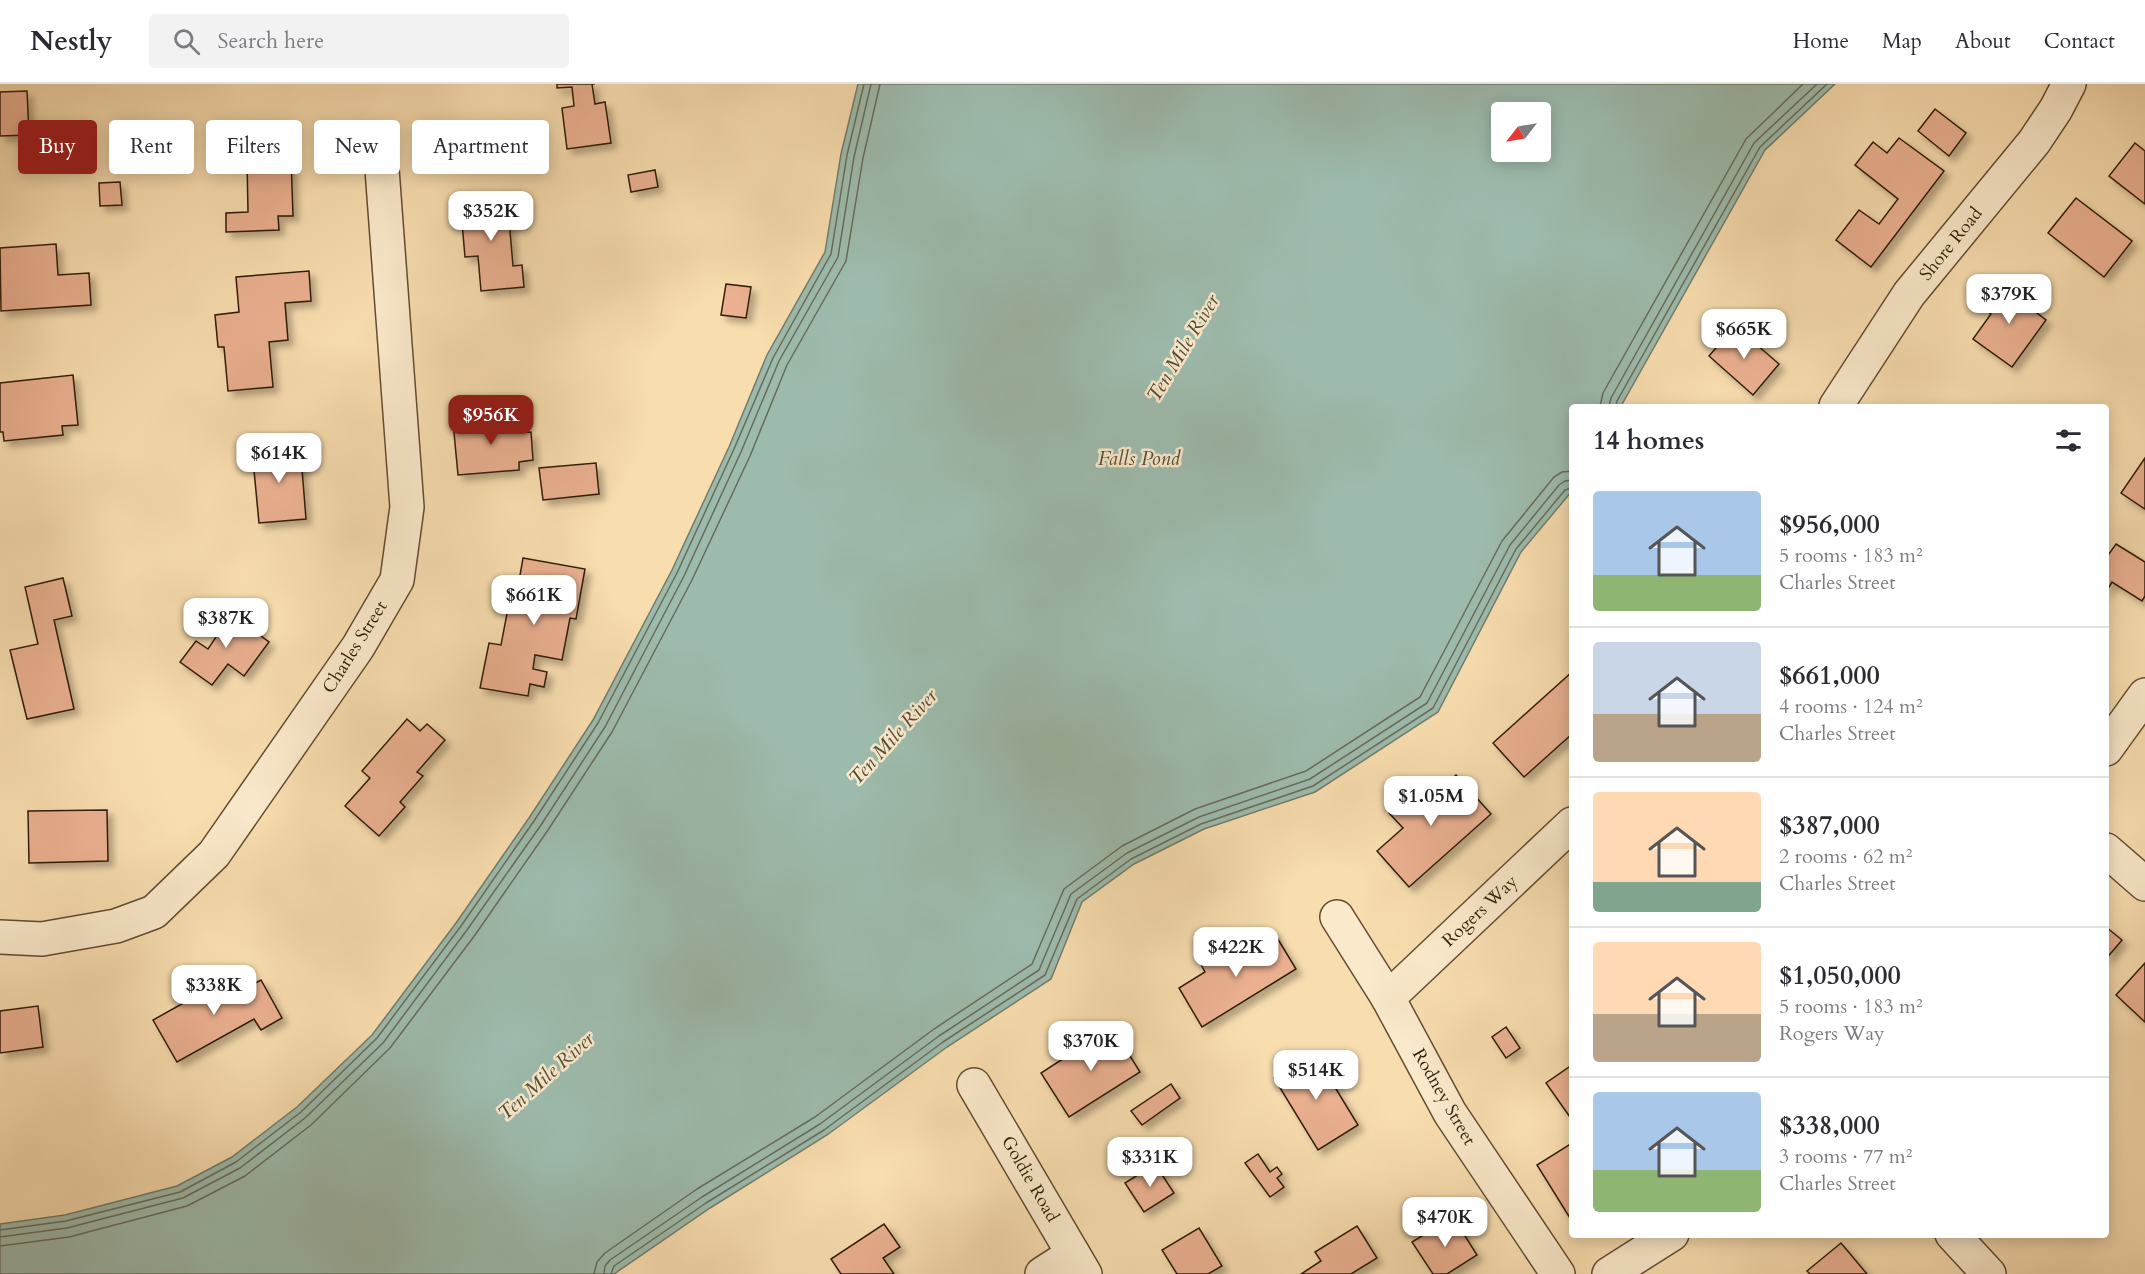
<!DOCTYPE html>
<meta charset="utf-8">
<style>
:root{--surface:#fff;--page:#f2f2f3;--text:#2b2b33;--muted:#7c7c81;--line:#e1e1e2;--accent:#8f2418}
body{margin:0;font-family:Cardo,serif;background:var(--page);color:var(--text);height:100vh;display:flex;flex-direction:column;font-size:22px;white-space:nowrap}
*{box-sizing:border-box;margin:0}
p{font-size:20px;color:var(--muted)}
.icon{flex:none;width:33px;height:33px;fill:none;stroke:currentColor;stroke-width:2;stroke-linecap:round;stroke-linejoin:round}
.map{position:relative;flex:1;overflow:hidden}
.drawer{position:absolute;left:1569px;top:320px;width:540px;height:834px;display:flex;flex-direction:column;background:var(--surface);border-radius:6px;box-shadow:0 3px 15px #0003}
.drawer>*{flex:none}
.top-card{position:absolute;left:18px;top:36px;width:570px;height:54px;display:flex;gap:12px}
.needle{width:39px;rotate:239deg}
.buttons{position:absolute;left:1491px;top:18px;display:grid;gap:12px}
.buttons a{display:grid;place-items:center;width:60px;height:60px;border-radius:6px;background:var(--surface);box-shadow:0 3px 15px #0003;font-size:30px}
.price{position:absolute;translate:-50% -51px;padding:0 14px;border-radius:12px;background:#fff;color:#222;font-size:20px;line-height:39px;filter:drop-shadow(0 2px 3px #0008)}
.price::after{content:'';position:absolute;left:50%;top:36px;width:18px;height:14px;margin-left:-9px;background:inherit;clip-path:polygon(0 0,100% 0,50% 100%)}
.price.selected{background:var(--accent);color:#fff}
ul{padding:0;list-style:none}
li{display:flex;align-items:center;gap:18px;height:150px;padding:0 24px}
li+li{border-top:2px solid var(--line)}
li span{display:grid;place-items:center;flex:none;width:168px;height:120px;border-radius:6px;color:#555}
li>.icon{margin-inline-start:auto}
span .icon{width:72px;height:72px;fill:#fffc;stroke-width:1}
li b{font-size:26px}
h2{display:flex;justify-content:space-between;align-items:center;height:72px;padding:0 24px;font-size:26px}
.pill{padding:0 21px;border-radius:6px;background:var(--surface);box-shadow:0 3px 15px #0003;font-size:21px;line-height:54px}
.pill.selected{background:var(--accent);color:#fff}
header{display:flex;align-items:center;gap:36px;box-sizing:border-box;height:84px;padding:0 30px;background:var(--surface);border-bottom:2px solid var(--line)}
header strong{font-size:28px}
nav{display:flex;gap:33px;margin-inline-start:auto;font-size:21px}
.search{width:420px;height:54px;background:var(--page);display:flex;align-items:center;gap:15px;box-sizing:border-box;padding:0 21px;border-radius:6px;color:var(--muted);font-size:22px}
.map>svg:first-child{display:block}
.water{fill:#9dbbad;stroke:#727c6b;stroke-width:1.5;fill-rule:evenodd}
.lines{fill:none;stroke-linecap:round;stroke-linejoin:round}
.shore{stroke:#676c5a;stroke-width:1.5}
.building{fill:#eab090;stroke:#311d07;stroke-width:1.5;filter:url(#shadow)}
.minor-casing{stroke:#634d31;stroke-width:36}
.minor{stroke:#fae9cb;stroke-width:33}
.labels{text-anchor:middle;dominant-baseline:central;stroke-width:5;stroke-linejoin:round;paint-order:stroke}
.street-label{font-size:18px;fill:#311d07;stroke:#fae9cb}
.water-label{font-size:20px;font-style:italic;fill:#514c39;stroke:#fae9cb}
</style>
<header>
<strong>Nestly</strong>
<div class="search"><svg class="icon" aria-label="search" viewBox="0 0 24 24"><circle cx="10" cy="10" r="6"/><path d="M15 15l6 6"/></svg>Search here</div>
<nav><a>Home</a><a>Map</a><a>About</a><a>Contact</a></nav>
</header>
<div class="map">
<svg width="2145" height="1190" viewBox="0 0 2145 1190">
<defs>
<filter id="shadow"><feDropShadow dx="5.5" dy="5.5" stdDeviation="3" flood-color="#0004"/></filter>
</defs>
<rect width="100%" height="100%" fill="#f8ddaf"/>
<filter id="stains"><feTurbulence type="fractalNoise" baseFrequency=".00333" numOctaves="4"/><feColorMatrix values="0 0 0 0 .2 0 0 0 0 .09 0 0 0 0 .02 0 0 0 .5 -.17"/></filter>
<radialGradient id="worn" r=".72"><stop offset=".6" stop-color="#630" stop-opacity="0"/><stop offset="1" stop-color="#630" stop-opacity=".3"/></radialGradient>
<!-- water -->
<path class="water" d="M858,0h977l-70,66 -144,256h-49v85l-51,61 -83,160 -123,80 -111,37 -70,35 -52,38 -31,77 -104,68 -120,88 -117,73 -96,66h-614v-50l65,-9 112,-29 55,-29 65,-50 75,-72 84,-112 73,-105 64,-98 79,-150 57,-123 38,-92 58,-103 16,-98zM1502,28h38v40h-38z"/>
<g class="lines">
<!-- shore -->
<g class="shore">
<polyline points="1600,322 1603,309 1746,55 1803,0"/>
<polyline points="1609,322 1611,314 1754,59 1817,0"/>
<polyline points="1616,322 1617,317 1760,63 1827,0"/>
<polyline points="0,1146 66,1137 180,1108 236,1078 301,1028 377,954 461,842 534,737 598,639 677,489 734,365 773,274 831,170 847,71 864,0"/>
<polyline points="0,1153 67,1144 183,1114 240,1084 305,1034 383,959 467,846 541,741 605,643 684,492 741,368 779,277 838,173 854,73 871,0"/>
<polyline points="0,1162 69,1153 187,1122 245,1092 311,1041 390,964 475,851 548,746 612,648 692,496 750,372 787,281 846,177 863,74 880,0"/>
<polyline points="594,1190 597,1178 605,1169 697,1105 815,1033 934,945 1032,880 1064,805 1122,762 1195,725 1306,687 1420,613 1502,457 1554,393 1562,388 1572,387"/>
<polyline points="604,1190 605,1182 610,1176 702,1113 820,1040 939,952 1039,886 1071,810 1127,769 1199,733 1310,695 1427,619 1510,461 1559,401 1565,397 1572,396"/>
<polyline points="611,1190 614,1182 706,1119 824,1046 943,958 1045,891 1077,815 1131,775 1201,740 1313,702 1433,624 1516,465 1565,406 1572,404"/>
</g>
</g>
<!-- building -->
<g class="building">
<polygon points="557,0 595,0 592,0 595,20 605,18 611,59 567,65 562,24 574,22 572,3 557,4"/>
<polygon points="27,7 29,51 0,52 0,8"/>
<polygon points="1935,25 1966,49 1949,72 1918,47"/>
<polygon points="1899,54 1944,87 1871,183 1836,156 1859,126 1879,140 1898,115 1855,81 1873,58 1887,69"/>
<polygon points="2135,59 2145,67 2145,120 2109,92"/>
<polygon points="291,74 293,132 278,132 279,146 226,148 226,129 248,128 247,75"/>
<polygon points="655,86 658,103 631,108 628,91"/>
<polygon points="120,98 122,121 100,122 99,99"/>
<polygon points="507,112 513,182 522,181 524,203 481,207 478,172 465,173 460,115"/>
<polygon points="2076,114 2132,157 2104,193 2048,149"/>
<polygon points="56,160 58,191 89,189 91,221 1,227 0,164"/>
<polygon points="309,187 311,217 285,219 288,256 269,258 273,303 228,307 224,263 218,263 215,231 239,228 236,193"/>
<polygon points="2005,198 2033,218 2029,223 2046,236 2012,283 1973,255 1991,230 1985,226"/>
<polygon points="726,200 751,203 746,234 721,231"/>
<polygon points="1735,242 1779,280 1753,311 1709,272"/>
<polygon points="73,291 78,341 62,342 63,351 4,357 3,348 0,348 0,299"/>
<polygon points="514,333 515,349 531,348 533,376 519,378 519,386 458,391 453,338"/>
<polygon points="300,360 306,435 259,439 252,365"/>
<polygon points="2145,374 2145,425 2121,409"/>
<polygon points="596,379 599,410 543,416 539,384"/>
<polygon points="2116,460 2145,478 2145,512 2142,517 2112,498 2106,508 2106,474"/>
<polygon points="523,474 585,485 576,535 570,534 562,576 535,571 533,585 547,588 544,603 530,600 528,612 480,604 489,559 501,561 509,519 515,520"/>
<polygon points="63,494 72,532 54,536 74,625 27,635 10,566 38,560 25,503"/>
<polygon points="221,523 269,558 244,592 228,580 212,601 180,578 196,557 208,565 220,547 210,539"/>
<polygon points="1572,588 1572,650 1524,693 1493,659"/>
<polygon points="407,635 420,647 427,640 445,656 417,688 423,692 400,718 405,723 379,752 345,722 370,694 362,687"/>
<polygon points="1456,691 1491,730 1409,803 1377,767 1403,744 1389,729 1425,697 1436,709"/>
<polygon points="107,726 108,777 29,779 28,727"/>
<polygon points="2106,843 2122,856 2106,875"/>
<polygon points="1273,847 1296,885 1202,943 1179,904 1205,888 1199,877 1219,864 1225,876"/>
<polygon points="2145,879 2145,938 2116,911"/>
<polygon points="219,891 230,913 261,896 282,934 261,946 254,935 177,978 153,936 196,912 192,906"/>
<polygon points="38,922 43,963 0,969 0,927"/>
<polygon points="1112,943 1140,988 1069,1033 1041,989"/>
<polygon points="1506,943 1520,964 1506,974 1492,953"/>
<polygon points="1314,969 1358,1041 1318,1066 1274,994"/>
<polygon points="1572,981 1572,1031 1570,1033 1546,999"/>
<polygon points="1171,1000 1180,1014 1142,1041 1131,1027"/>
<polygon points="1572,1059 1572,1132 1570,1134 1537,1081"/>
<polygon points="1258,1070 1270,1088 1277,1083 1282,1090 1277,1094 1284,1103 1270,1113 1245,1079"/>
<polygon points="1155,1080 1174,1109 1144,1128 1125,1099"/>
<polygon points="1453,1133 1477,1171 1447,1190 1433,1190 1412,1158"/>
<polygon points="884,1140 900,1163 883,1174 894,1190 841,1190 831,1175"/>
<polygon points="1357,1142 1377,1174 1351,1190 1301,1190 1321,1177 1315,1168"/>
<polygon points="1199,1144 1222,1182 1208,1190 1177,1190 1162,1166"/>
<polygon points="1841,1159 1867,1190 1810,1190 1807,1187"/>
</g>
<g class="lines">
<defs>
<g id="minor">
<polyline points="1836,322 1909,210 2034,58 2056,25 2069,0"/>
<polyline points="2106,665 2145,611"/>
<polyline points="2106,766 2145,800"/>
<polyline points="1337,833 1388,914 1450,1029 1558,1190"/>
<polyline points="0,853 42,855 116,842 154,828 214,770 358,563 397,496 407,423 382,85"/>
<polyline points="1388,914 1572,740"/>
<polyline points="974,1001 1085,1190"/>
<polyline points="1952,1150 1989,1190"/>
<polyline points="1042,1190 1073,1170"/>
<polyline points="1609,1190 1672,1150"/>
</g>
</defs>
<!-- minor casing -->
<use href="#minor" class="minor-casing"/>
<!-- minor -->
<use href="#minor" class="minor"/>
</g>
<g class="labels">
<!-- street labels -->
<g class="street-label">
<text transform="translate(1951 160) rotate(-51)">Shore Road</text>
<text transform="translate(355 563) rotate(-58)">Charles Street</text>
<text transform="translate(1480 827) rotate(-43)">Rogers Way</text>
<text transform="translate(1444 1013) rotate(60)">Rodney Street</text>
<text transform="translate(1030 1095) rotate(60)">Goldie Road</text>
</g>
<!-- water labels -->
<g class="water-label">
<text transform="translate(1183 264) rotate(-59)">Ten Mile River</text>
<text x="1139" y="374">Falls Pond</text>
<text transform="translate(893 653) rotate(-48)">Ten Mile River</text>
<text transform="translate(546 992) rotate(-42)">Ten Mile River</text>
</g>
</g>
<rect width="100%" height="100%" filter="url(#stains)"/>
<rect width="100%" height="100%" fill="url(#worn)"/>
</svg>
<div class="buttons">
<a><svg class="needle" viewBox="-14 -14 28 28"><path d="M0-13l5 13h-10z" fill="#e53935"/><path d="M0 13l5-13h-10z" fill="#7c7c81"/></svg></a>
</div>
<b class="price" style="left:491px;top:158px">$352K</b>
<b class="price" style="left:2009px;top:241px">$379K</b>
<b class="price" style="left:1744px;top:276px">$665K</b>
<b class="price selected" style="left:491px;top:362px">$956K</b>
<b class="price" style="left:279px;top:400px">$614K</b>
<b class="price" style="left:534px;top:542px">$661K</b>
<b class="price" style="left:226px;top:565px">$387K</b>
<b class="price" style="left:1431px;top:743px">$1.05M</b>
<b class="price" style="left:1236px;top:894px">$422K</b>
<b class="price" style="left:214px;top:932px">$338K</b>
<b class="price" style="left:1091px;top:988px">$370K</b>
<b class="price" style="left:1316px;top:1017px">$514K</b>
<b class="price" style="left:1150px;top:1104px">$331K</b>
<b class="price" style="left:1445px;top:1164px">$470K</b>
<div class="top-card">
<a class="pill selected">Buy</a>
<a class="pill">Rent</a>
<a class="pill">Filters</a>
<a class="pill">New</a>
<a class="pill">Apartment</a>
</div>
<section class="drawer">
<h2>14 homes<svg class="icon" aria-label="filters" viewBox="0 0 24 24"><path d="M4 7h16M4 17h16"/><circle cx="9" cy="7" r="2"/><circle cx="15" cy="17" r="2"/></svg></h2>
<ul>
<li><span style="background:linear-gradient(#a9c7e8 70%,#8fb573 0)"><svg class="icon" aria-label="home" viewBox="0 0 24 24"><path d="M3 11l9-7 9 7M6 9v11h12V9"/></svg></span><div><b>$956,000</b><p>5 rooms · 183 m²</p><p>Charles Street</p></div></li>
<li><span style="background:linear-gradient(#c9d6e8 60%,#b9a48a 0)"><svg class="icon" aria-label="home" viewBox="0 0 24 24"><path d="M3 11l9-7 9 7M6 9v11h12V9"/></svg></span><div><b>$661,000</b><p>4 rooms · 124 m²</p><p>Charles Street</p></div></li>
<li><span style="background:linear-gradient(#ffd9b3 75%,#7fa58c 0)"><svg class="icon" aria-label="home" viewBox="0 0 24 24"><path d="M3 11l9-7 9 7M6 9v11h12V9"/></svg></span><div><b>$387,000</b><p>2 rooms · 62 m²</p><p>Charles Street</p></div></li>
<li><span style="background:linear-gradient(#ffd9b3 60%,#b9a48a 0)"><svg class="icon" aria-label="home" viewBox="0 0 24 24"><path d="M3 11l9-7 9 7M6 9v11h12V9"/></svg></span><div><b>$1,050,000</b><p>5 rooms · 183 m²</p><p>Rogers Way</p></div></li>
<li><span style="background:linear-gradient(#a9c7e8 65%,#8fb573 0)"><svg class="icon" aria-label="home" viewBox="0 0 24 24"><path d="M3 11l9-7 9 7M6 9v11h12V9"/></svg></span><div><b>$338,000</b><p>3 rooms · 77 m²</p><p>Charles Street</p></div></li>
</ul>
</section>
</div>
